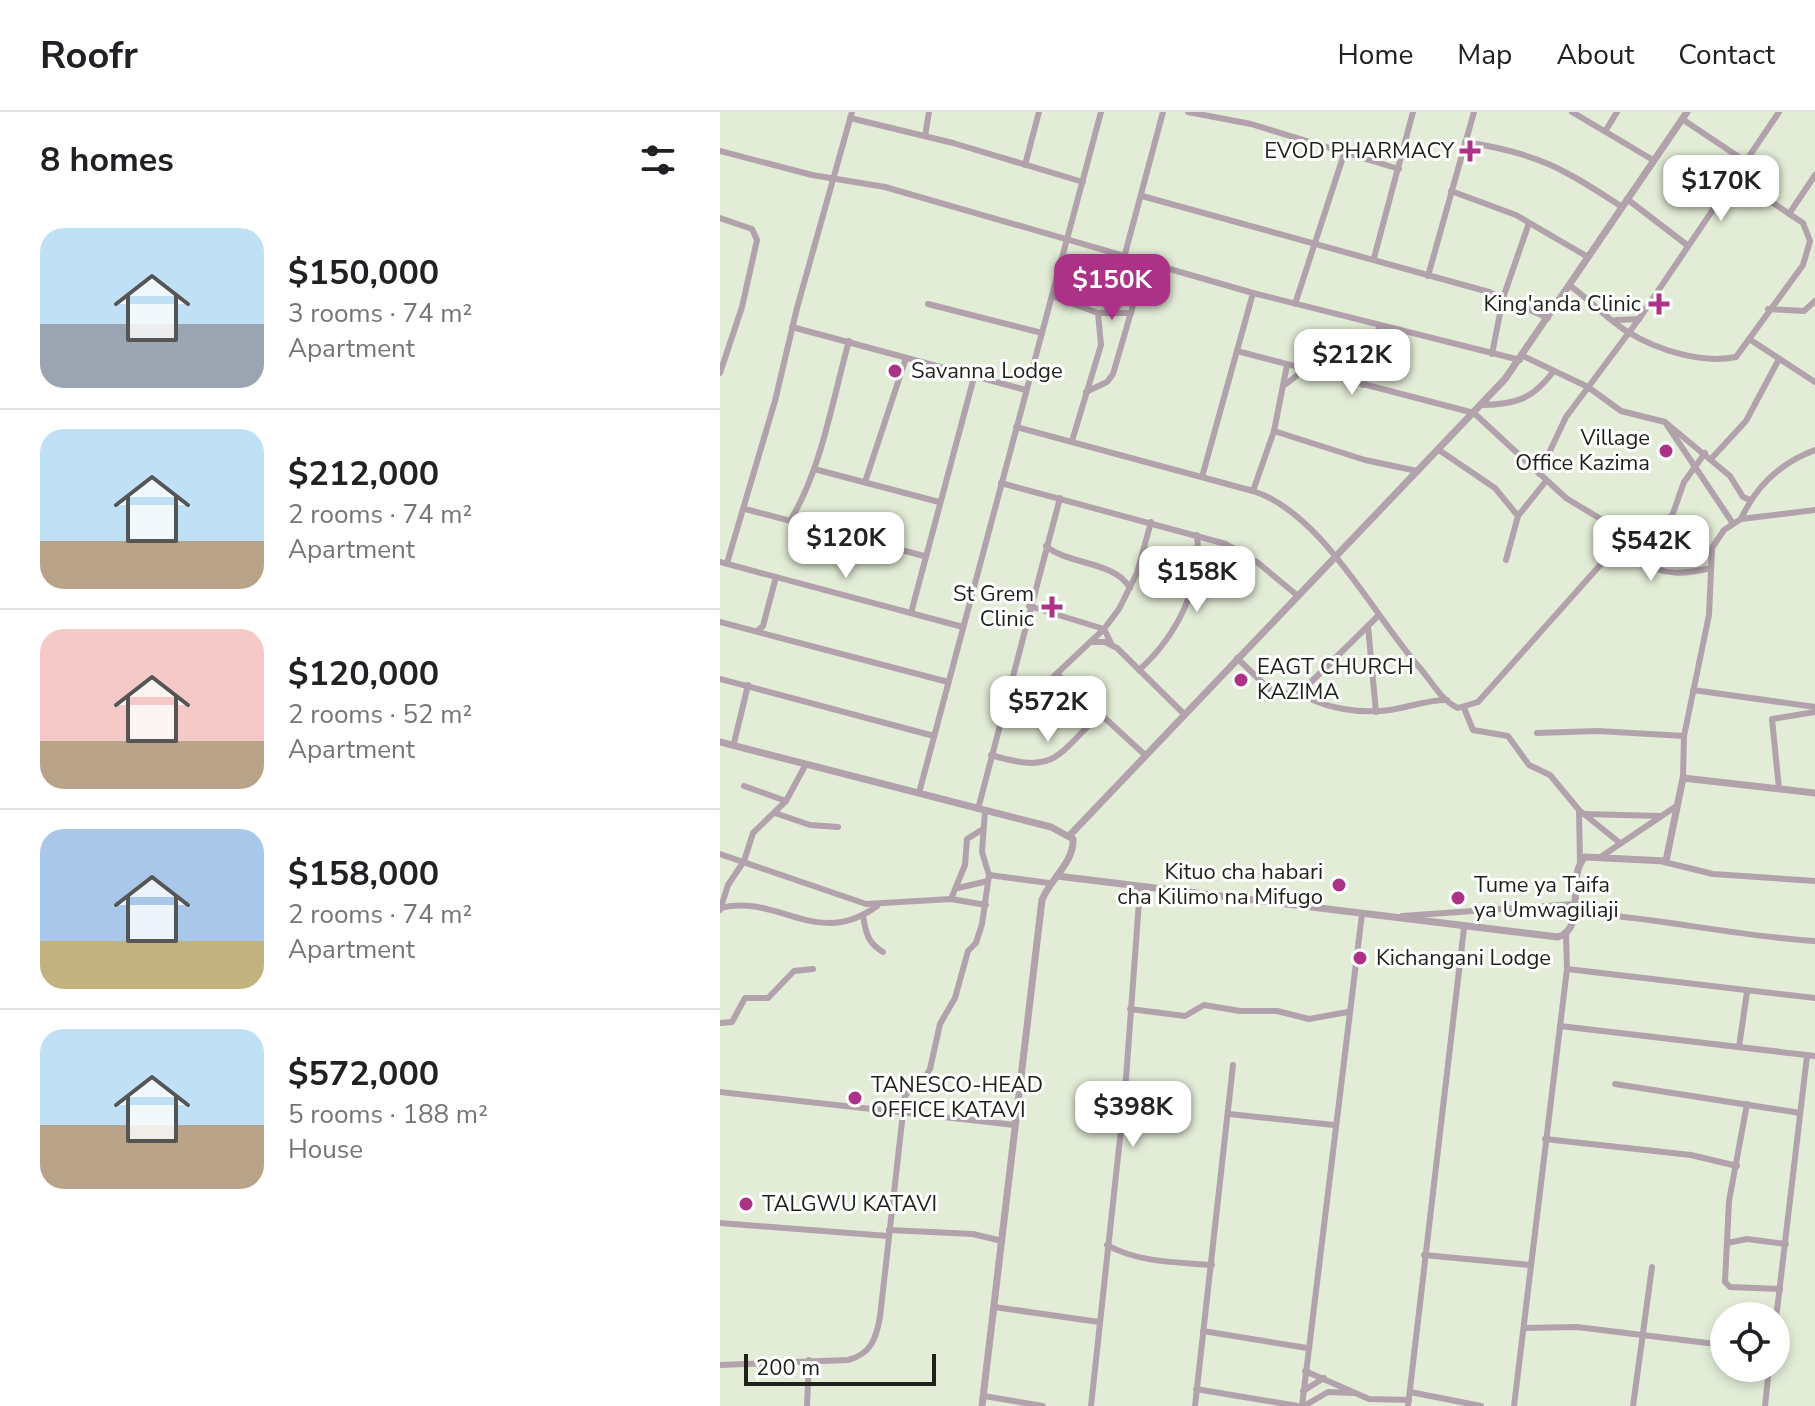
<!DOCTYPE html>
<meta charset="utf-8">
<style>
:root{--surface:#fff;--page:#f2f2f2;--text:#202124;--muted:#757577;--line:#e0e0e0;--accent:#ab3287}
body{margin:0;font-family:"Nunito Sans",sans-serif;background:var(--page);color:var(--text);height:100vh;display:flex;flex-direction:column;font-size:30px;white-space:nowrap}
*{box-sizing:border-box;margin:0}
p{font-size:26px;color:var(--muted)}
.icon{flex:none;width:44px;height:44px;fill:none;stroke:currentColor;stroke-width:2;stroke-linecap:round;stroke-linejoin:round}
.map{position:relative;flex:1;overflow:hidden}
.side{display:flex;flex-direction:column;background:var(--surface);width:720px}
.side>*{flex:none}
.fabs{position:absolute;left:990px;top:1190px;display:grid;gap:16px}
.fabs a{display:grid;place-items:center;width:80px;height:80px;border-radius:50%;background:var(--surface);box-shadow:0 4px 12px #0003;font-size:40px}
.scale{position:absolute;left:24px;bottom:20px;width:192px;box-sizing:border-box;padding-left:8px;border:4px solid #1f221a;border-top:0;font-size:22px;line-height:28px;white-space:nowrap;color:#1f221a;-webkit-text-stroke:6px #fff;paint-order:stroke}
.price{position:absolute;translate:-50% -68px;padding:0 18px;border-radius:16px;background:#fff;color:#222;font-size:26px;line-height:52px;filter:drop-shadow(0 2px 4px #0008)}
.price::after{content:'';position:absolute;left:50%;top:48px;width:24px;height:18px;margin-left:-12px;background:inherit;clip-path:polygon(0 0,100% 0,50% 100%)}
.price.active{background:var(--accent);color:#fff}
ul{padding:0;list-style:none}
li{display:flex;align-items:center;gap:24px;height:200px;padding:0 40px}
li+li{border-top:2px solid var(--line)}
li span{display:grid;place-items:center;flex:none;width:224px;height:160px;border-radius:24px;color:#555}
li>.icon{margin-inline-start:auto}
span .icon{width:96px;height:96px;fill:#fffc;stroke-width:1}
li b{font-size:34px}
h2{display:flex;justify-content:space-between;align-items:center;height:96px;padding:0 40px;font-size:34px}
header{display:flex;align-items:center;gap:48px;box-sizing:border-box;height:112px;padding:0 40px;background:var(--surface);border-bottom:2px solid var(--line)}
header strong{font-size:38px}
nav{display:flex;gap:44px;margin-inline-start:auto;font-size:28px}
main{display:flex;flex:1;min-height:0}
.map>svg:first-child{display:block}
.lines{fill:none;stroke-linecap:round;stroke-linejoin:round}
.minor{stroke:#b2a2ab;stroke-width:6}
.tertiary{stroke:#b2a2ab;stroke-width:7}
.poi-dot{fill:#ab3287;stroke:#fff;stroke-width:3}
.labels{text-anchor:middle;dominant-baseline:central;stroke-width:6;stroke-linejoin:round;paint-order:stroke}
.poi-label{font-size:22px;fill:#1f221a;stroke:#fff;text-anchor:start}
</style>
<header>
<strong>Roofr</strong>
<nav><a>Home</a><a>Map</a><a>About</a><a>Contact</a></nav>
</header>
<main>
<section class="side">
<h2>8 homes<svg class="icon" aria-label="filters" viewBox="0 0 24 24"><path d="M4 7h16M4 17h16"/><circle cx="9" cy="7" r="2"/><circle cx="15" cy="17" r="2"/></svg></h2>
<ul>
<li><span style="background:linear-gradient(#bfe0f5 60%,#9aa5b1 0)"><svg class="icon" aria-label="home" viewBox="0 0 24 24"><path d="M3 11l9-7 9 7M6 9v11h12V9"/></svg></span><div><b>$150,000</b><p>3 rooms · 74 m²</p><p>Apartment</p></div></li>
<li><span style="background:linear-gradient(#bfe0f5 70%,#b9a48a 0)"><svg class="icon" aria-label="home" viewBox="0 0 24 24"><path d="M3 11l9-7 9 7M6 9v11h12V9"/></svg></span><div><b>$212,000</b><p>2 rooms · 74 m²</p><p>Apartment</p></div></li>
<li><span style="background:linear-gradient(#f6c9c9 70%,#b9a48a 0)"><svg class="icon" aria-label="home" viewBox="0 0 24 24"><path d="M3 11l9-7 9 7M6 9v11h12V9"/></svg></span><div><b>$120,000</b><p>2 rooms · 52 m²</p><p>Apartment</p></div></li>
<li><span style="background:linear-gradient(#a9c7e8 70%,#c2b280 0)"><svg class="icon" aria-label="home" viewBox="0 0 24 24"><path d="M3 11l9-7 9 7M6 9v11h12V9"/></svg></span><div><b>$158,000</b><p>2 rooms · 74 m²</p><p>Apartment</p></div></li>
<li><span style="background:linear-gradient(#bfe0f5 60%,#b9a48a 0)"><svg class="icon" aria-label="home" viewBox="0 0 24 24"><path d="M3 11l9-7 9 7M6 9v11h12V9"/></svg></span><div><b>$572,000</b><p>5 rooms · 188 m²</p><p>House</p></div></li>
</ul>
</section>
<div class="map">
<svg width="1095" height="1294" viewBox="0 0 1095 1294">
<rect width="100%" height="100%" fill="#e2ecd6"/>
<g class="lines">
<!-- minor -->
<g class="minor">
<polyline points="468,0 531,12 679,57"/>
<polyline points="852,0 933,48"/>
<polyline points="130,6 233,31 363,70"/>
<polyline points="962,7 1025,49"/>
<polyline points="886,18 897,0"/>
<polyline points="205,24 209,0"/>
<path d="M745,30c72,11 98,26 157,65"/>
<polyline points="0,39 92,63 165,75 533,181 800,248"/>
<polyline points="305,53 319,0"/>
<polyline points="731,79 796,103 868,145"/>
<polyline points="422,84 769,180 828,206"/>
<polyline points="907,87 967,133"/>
<polyline points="1069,102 1095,63"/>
<polyline points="0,106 32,117 37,128 22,195 0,261"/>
<polyline points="405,142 443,0"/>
<polyline points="654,146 693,0"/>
<polyline points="708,164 754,0"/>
<path d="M849,173c20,14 38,34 59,47 29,18 74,32 108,25l67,-92 7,-24 -7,-18 -69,-46"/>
<polyline points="332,184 378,201 411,201"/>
<polyline points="208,192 322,221"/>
<polyline points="575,192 624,42"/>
<polyline points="1048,197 1084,199 1095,189"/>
<polyline points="896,208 919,207"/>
<polyline points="72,215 306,278"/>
<polyline points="1029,227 1095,270"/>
<polyline points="517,239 754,301 846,386 907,423"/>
<polyline points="772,242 783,186 809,111"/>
<polyline points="803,244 868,275 901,299 945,310 1010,364 1023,385 1030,388"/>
<polyline points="566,272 585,257"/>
<polyline points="643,273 645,244 660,214"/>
<polyline points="366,280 387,270 393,262 426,149"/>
<path d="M762,293c33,-1 50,-5 71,-33"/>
<polyline points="947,313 1012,410"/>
<path d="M296,315l237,64c68,21 121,125 167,177 11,13 22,33 38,40l20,-6 149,-167 45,-19 12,-34 21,-29"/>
<polyline points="554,319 645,348 697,359"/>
<polyline points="352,329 381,233 378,201"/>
<polyline points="719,338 775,376 798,404"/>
<polyline points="991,347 1026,309 1059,247"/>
<polyline points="94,357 219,390"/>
<polyline points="819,362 846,305 919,207 1059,0"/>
<polyline points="482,365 533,181"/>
<polyline points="145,370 186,246"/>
<polyline points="281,371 506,432 537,450 578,484"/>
<polyline points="533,379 554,319 567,253"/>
<polyline points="25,397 204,444"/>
<path d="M1021,407c15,-33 39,-56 74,-69"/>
<path d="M70,409c32,-53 42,-120 59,-180"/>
<path d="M915,419l6,29c21,17 45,14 70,8"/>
<path d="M326,434c22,19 69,15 84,42"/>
<polyline points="786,448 798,404 826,369"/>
<polyline points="0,450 243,515"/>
<polyline points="7,451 55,289 77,196 132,0"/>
<polyline points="309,494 384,517 391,531"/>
<polyline points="191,501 254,265"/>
<polyline points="0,510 228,570"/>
<polyline points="648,514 656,600"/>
<polyline points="37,519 43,514 56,465"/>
<polyline points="371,530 385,530 397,536 464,602"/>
<polyline points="517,546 549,577 569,582 587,574 659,503"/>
<path d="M419,558c37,-33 64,-85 58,-135"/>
<polyline points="338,563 425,643"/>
<polyline points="0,567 214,624"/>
<polyline points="973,578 1095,595"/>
<path d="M578,579c23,18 64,23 92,19 20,-3 36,-10 57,-10"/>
<polyline points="284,590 312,585 384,517 399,497 417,461 431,410"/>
<polyline points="744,596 753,618 788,624 809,653 830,663 859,698 900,731"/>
<polyline points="817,621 878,619 964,624"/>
<polyline points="14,631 28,573"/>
<path d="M271,643c64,19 64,3 108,-40"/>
<polyline points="963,666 964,624 989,503 992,436 1004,418 1021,407 1095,398"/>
<polyline points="24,674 66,689"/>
<polyline points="1059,677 1052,607 1095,600"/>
<polyline points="199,681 381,0"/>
<polyline points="258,697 340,386"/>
<polyline points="859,699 860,750"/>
<polyline points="55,701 90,713 118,715"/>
<polyline points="864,702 940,704"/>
<polyline points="0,742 146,792 231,787 266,793"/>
<polyline points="882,744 955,695"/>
<polyline points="944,750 993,762 1095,769"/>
<polyline points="269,763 329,771"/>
<polyline points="238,776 268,769"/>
<polyline points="231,787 245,753 247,727 263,717"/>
<path d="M0,796c58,-15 97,42 157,-2"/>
<polyline points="0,798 8,773 24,749 33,721 66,689 86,652"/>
<path d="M853,800c82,5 161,24 242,29"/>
<path d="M143,804c3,18 5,27 20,36"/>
<polyline points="682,804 854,792"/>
<polyline points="847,857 1095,886"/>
<polyline points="410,897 465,904 484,893 520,899 557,899 589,907 628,900"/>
<polyline points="0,911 12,910 25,886 48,886 74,859 93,857"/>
<polyline points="840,914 1095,944"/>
<polyline points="1019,935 1027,880"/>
<polyline points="895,972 1080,1001"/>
<polyline points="0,980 295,1013"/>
<polyline points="1027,992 1009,1089 1005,1170 1010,1175 1060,1177"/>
<polyline points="509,1002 614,1013"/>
<polyline points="825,1027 971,1043 1017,1054"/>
<polyline points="0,1111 168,1124"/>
<polyline points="169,1118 253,1122 282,1129"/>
<polyline points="1007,1131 1027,1127 1066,1132"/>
<path d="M387,1133c32,18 70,17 105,20"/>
<polyline points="704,1143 810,1153"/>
<polyline points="274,1195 379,1210"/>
<polyline points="1056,1207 1087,944"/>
<polyline points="804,1216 857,1215 1004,1233"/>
<polyline points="483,1219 587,1236"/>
<path d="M0,1253l128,-5c23,-6 28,-21 32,-43l25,-222 17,-13 8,-13 10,-45 15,-26 13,-47 8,-8 6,-19 7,-49 -7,-23 3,-41"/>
<polyline points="585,1259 649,1287 689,1288"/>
<polyline points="476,1277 578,1294"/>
<polyline points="583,1279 604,1266"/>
<polyline points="690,1280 761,1294"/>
<polyline points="264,1284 323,1294"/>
<polyline points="87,1294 89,1248"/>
<polyline points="371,1294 405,980 420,776"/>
<polyline points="475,1294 513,953"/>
<polyline points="582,1294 642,802"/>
<polyline points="584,1294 608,1280 634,1281"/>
<polyline points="688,1294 744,816"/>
<polyline points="794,1294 847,857 846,822"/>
<polyline points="913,1294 932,1155"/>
<polyline points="1045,1294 1049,1256"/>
</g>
<!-- tertiary -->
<g class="tertiary">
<path d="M0,630l331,85 22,12c1,24 -23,40 -31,61l-60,506"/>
<polyline points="350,723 785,267 967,0"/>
<path d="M337,764l501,61c30,-9 7,-60 27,-80l81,4 17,-83 132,15"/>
</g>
</g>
<!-- markers -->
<g class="poi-dot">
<path d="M746 27h8v8h8v8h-8v8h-8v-8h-8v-8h8z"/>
<path d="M935 180h8v8h8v8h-8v8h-8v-8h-8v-8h8z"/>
<circle cx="175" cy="259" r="8"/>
<circle cx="946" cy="339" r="8"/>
<path d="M328 483h8v8h8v8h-8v8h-8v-8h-8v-8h8z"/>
<circle cx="521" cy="568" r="8"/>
<circle cx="619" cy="773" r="8"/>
<circle cx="738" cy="786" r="8"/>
<circle cx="640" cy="846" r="8"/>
<circle cx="135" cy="986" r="8"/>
<circle cx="26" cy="1092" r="8"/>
</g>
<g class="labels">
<!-- poi labels -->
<g class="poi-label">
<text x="734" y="39" text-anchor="end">EVOD PHARMACY</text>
<text x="921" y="192" text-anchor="end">King'anda Clinic</text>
<text x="191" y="259">Savanna Lodge</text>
<text x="930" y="326" text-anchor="end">Village<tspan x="930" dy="25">Office Kazima</tspan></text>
<text x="314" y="482" text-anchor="end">St Grem<tspan x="314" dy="25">Clinic</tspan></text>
<text x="537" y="555">EAGT CHURCH<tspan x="537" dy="25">KAZIMA</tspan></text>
<text x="603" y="760" text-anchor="end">Kituo cha habari<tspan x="603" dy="25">cha Kilimo na Mifugo</tspan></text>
<text x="754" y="773">Tume ya Taifa<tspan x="754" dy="25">ya Umwagiliaji</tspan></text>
<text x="656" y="846">Kichangani Lodge</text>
<text x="151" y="973">TANESCO-HEAD<tspan x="151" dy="25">OFFICE KATAVI</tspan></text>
<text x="42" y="1092">TALGWU KATAVI</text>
</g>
</g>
</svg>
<div class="fabs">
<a><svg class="icon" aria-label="locate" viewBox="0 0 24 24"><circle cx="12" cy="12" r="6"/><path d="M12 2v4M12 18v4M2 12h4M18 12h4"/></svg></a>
</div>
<div class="scale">200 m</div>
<b class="price" style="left:1001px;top:111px">$170K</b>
<b class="price active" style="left:392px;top:210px">$150K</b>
<b class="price" style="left:632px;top:285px">$212K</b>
<b class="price" style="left:126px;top:468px">$120K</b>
<b class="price" style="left:931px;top:471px">$542K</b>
<b class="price" style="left:477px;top:502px">$158K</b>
<b class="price" style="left:328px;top:632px">$572K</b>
<b class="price" style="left:413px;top:1037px">$398K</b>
</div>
</main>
